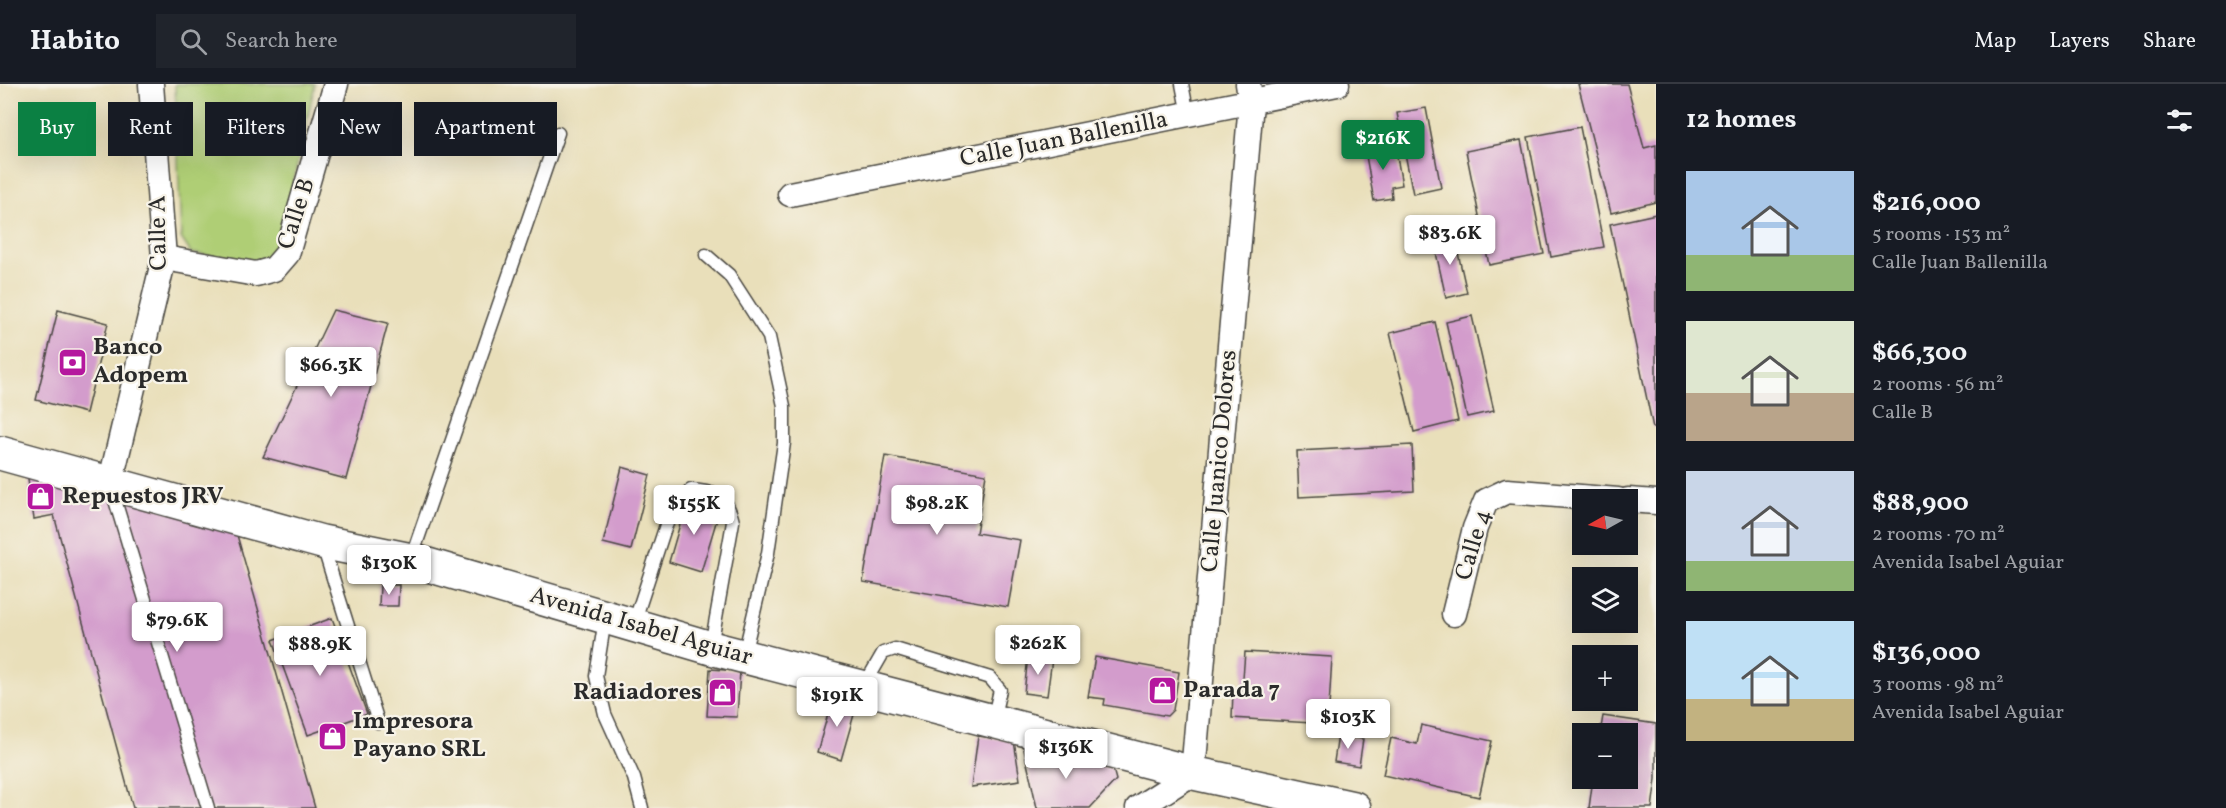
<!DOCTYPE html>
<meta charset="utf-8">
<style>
:root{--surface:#171b24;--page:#20242c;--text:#f1f3f6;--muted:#9ea1a6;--line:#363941;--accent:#0b8043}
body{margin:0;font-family:Vollkorn,serif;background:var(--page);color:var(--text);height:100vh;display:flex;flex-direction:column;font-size:22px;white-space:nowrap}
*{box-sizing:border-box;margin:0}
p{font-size:20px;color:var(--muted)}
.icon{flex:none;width:33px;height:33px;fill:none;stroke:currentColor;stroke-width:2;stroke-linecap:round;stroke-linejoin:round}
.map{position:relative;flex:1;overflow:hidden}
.panel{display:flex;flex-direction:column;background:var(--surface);width:570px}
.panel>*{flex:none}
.guide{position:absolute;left:18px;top:18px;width:570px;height:54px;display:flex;gap:12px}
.needle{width:39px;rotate:262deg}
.controls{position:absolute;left:1572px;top:405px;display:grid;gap:12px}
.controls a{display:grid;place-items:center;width:66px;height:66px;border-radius:0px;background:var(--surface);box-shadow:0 6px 24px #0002;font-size:30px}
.price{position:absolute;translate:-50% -51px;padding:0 14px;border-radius:6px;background:#fff;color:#222;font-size:20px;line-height:39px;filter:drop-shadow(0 2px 3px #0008)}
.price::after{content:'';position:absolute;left:50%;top:36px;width:18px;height:14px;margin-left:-9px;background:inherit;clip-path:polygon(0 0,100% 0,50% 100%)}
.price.selected{background:var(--accent);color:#fff}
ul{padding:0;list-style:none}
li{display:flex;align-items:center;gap:18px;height:150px;padding:0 30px}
li span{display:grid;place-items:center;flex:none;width:168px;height:120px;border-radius:0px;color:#555}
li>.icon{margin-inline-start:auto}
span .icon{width:72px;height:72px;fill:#fffc;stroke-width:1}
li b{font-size:26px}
h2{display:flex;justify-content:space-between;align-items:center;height:72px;padding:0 30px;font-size:26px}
.chip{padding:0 21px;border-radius:0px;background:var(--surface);box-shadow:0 6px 24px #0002;font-size:21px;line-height:54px}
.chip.selected{background:var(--accent);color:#fff}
header{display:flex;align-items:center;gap:36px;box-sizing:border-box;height:84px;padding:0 30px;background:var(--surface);border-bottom:2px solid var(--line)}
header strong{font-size:28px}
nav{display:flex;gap:33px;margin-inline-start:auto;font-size:21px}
.search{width:420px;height:54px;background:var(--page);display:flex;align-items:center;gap:15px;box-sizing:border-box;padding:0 21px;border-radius:0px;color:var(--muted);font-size:22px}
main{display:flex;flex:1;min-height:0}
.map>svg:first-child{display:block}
.green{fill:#afce75;stroke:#6d7c50;stroke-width:1.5}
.building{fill:#d39ccc}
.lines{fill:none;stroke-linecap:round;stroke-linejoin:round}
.lane-casing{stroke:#484640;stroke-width:15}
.street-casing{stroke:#484640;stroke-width:27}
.secondary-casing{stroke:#484640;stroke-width:36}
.lane{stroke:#fff;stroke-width:12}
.street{stroke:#fff;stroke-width:24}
.secondary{stroke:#fff;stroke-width:33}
.labels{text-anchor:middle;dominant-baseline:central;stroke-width:4.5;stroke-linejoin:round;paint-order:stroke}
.street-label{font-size:24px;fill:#2b2b2b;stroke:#f7f3e8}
.poi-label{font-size:24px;font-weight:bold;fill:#2b2b2b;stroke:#f7f3e8;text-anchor:start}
</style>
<header>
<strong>Habito</strong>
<div class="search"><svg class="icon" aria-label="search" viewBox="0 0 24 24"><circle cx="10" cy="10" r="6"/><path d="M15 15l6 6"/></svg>Search here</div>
<nav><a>Map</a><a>Layers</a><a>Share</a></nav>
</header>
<main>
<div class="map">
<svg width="1656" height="724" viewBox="0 0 1656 724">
<rect width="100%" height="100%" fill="#f7f3e8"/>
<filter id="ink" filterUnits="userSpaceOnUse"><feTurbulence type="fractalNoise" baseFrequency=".0167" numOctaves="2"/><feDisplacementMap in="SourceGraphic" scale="12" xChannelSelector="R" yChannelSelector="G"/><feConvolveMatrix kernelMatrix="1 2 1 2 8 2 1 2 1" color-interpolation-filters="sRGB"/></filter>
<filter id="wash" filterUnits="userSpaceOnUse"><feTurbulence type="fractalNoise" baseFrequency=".008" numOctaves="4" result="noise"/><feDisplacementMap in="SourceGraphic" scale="24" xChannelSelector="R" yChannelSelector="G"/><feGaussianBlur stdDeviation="1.35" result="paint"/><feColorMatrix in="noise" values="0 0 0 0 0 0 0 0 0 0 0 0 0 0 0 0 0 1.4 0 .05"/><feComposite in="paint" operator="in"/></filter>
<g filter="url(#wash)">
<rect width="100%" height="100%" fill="#e9dfba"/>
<!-- green -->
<polygon class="green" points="175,0 315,0 279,163 272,175 262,179 191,169 181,154"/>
<g id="blocks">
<!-- building -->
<g class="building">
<polygon points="1578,0 1627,0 1644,64 1656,61 1656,118 1611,129"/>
<polygon points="1426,24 1441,104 1413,110 1397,29"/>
<polygon points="1580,43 1604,163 1551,173 1528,53"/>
<polygon points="1521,56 1544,170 1489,181 1466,67"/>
<polygon points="1395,61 1402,101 1391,103 1392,114 1374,117 1365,66"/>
<polygon points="1656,130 1656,344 1653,344 1610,140"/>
<polygon points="1454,151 1467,209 1446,214 1433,155"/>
<polygon points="58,226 108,239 86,329 36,316"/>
<polygon points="333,226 388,239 346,395 263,373"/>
<polygon points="1472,232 1494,327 1467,333 1446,238"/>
<polygon points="1435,238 1458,337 1414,348 1390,249"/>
<polygon points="1412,361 1414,407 1299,413 1297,367"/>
<polygon points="885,372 986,390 976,449 1020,456 1008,523 863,498"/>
<polygon points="622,383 650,391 631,466 603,459"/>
<polygon points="27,388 235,444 315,724 133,724 54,431 34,435"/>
<polygon points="687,416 720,425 701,488 669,478"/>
<polygon points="380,501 399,501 398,522 379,522"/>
<polygon points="332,534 367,630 308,651 273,556"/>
<polygon points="1245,568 1332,573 1328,640 1232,634 1233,607 1242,607"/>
<polygon points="1028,572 1052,575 1047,612 1024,609"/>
<polygon points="1095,573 1179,588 1173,626 1167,632 1104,621 1105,615 1088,613"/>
<polygon points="710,585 740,587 737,633 707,632"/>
<polygon points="833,613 857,620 841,676 817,668"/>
<polygon points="1603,632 1656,640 1656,695 1652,724 1589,724 1593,694 1628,694 1628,650 1600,650"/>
<polygon points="1421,641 1492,657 1479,713 1383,691 1391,654 1417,660"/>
<polygon points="1338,651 1363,655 1359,682 1334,678"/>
<polygon points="978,652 1014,657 1020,696 971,703"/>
<polygon points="1023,661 1113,685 1116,696 1090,724 1037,724"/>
</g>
</g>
</g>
<g filter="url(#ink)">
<use href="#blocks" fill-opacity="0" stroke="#484640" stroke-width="1.5"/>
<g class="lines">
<defs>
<g id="lane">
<polyline points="1182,0 1188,31"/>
<polyline points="706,171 729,191 769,253 784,322 784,359 768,469 744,571"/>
<polyline points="111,403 208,724"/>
<polyline points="323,462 378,638"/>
<polyline points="411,475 558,49"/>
<polyline points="605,535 596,592 605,630 634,694 642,724"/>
<path d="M634,539l31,-95 10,-23 16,-15c27,2 36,6 42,32l-22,124"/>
<polyline points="864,602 883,569 895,565 990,594 1000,606 993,636"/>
</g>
<g id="street">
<polyline points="790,110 1337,0"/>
<polyline points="164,174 256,190 274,185 287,170 336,0"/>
<polyline points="110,400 164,174 151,0"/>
<polyline points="1628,416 1656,418"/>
<polyline points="1454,530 1475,444 1486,417 1507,407 1618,416"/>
<polyline points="1138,724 1193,689 1251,19 1248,0"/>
</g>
<polyline id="secondary" points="0,369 322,458 411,476 711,564 1193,689 1354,724"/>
</defs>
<!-- lane casing -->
<use href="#lane" class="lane-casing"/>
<!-- street casing -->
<use href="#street" class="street-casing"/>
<!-- secondary casing -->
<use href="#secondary" class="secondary-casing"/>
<!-- lane -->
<use href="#lane" class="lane"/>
<!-- street -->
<use href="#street" class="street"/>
<!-- secondary -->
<use href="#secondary" class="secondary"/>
</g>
</g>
<!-- icons -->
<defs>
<symbol id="bank-square" viewBox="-11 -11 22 22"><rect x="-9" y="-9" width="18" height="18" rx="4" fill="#b5179e" stroke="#f7f3e8"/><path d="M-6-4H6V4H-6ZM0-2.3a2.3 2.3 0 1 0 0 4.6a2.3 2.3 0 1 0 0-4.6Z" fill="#fff"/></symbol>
<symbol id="shop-square" viewBox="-11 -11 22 22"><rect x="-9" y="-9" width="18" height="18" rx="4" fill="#b5179e" stroke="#f7f3e8"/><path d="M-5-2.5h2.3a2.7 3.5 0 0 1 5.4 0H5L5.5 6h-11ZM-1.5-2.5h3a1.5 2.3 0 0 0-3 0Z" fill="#fff"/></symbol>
</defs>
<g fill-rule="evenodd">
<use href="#bank-square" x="56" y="262" width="33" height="33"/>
<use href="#shop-square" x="24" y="396" width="33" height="33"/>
<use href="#shop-square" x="1146" y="590" width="33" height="33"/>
<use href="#shop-square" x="706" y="592" width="33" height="33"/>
<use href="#shop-square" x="316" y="636" width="33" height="33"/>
</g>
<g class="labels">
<!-- street labels -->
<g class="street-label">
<text transform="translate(1064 56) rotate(-11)">Calle Juan Ballenilla</text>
<text transform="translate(297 130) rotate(-72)">Calle B</text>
<text transform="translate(159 149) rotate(-91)">Calle A</text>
<text transform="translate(1220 377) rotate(-85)">Calle Juanico Dolores</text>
<text transform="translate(1474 461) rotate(-73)">Calle 4</text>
<text transform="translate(641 543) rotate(16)">Avenida Isabel Aguiar</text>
</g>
<!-- poi labels -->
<g class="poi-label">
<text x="93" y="264">Banco<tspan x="93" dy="28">Adopem</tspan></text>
<text x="62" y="413">Repuestos JRV</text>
<text x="1183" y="607">Parada 7</text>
<text x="702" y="609" text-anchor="end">Radiadores</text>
<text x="353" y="638">Impresora<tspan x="353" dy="28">Payano SRL</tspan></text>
</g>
</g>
</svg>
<div class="controls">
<a><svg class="needle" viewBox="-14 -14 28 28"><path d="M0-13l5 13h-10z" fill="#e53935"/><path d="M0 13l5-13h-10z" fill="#9ea1a6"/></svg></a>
<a><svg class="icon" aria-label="layers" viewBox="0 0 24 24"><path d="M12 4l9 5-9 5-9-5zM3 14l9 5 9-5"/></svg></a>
<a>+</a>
<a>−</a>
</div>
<b class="price selected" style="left:1383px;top:87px">$216K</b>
<b class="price" style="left:1450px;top:182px">$83.6K</b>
<b class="price" style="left:331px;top:314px">$66.3K</b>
<b class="price" style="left:694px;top:452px">$155K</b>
<b class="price" style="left:937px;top:452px">$98.2K</b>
<b class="price" style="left:389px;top:512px">$130K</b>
<b class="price" style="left:177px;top:569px">$79.6K</b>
<b class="price" style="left:1038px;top:592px">$262K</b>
<b class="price" style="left:320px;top:593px">$88.9K</b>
<b class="price" style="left:837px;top:644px">$191K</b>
<b class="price" style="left:1348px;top:666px">$103K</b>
<b class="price" style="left:1066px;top:696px">$136K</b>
<div class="guide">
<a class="chip selected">Buy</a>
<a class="chip">Rent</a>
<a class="chip">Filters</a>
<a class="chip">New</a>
<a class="chip">Apartment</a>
</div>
</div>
<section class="panel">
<h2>12 homes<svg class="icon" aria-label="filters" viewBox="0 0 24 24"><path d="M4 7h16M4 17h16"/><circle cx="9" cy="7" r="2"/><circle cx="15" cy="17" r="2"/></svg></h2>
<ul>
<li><span style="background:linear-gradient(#a9c7e8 70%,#8fb573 0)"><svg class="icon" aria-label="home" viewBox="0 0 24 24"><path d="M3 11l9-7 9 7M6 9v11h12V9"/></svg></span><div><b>$216,000</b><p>5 rooms · 153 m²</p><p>Calle Juan Ballenilla</p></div></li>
<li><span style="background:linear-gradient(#dfe7d0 60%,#b9a48a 0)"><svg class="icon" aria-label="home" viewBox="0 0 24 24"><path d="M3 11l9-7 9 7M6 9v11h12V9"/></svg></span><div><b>$66,300</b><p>2 rooms · 56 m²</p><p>Calle B</p></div></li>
<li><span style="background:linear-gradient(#c9d6e8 75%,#8fb573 0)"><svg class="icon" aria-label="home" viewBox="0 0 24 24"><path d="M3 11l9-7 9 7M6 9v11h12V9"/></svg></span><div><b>$88,900</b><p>2 rooms · 70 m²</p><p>Avenida Isabel Aguiar</p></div></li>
<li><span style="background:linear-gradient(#bfe0f5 65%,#c2b280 0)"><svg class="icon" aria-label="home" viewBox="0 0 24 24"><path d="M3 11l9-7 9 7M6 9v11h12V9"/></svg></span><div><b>$136,000</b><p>3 rooms · 98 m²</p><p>Avenida Isabel Aguiar</p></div></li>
</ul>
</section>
</main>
